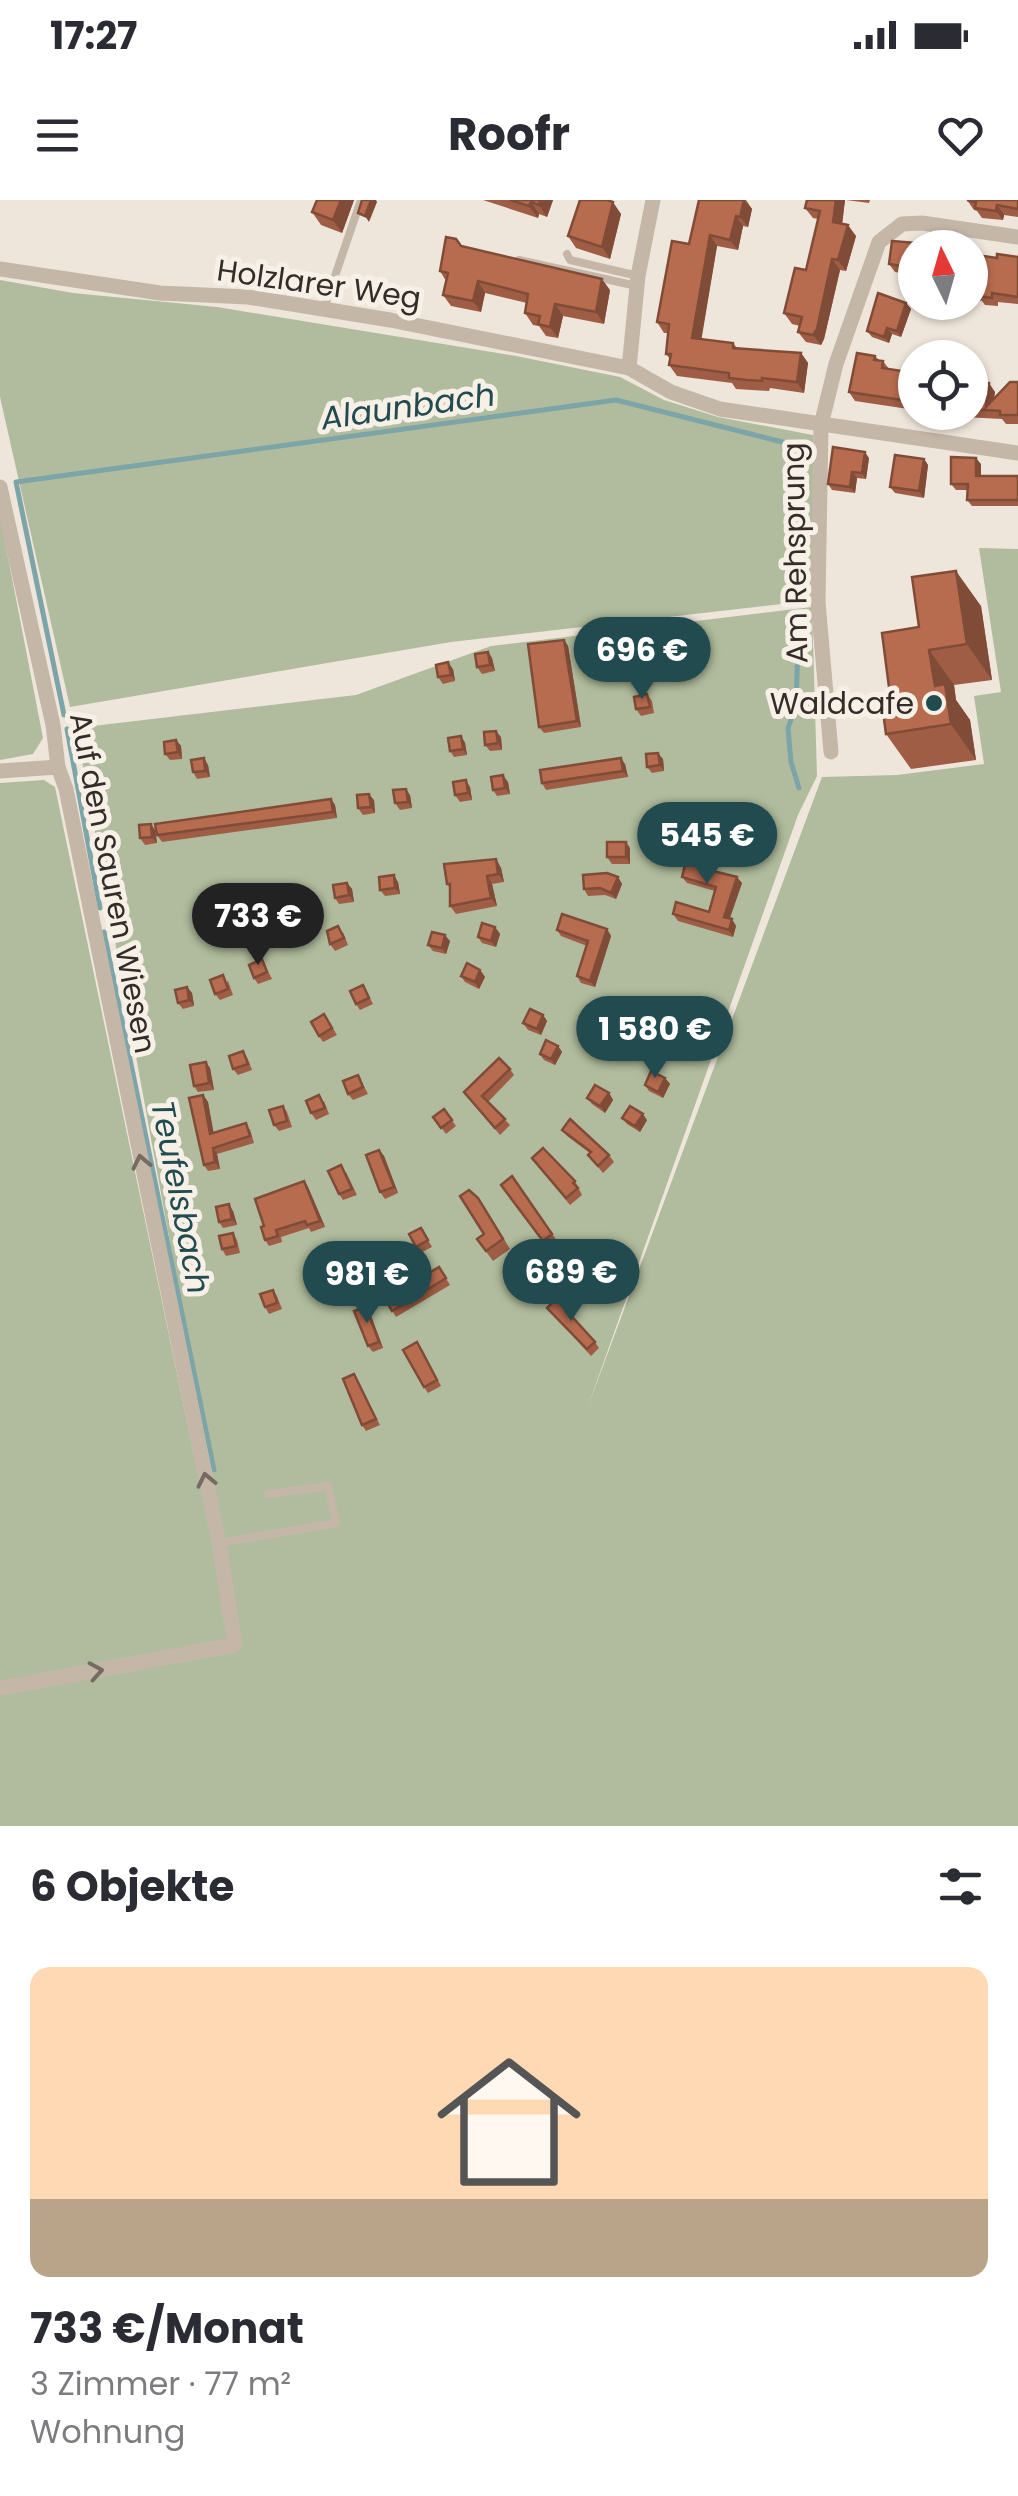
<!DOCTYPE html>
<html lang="de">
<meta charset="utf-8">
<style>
:root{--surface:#fff;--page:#f2f2f3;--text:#2b2b33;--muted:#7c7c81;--line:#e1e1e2;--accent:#224b50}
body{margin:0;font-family:Poppins,sans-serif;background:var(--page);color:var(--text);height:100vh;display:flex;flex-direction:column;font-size:38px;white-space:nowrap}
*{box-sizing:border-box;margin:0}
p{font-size:32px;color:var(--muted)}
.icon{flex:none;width:55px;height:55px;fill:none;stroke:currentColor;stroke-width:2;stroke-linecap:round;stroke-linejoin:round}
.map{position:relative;height:1626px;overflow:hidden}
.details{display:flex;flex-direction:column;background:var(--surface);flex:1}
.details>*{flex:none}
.needle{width:65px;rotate:355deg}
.fabs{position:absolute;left:898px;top:30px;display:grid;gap:20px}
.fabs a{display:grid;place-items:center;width:90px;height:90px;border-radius:50%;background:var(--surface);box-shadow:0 2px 8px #0004;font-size:50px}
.price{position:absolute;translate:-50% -85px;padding:0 22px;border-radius:35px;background:var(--accent);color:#fff;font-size:32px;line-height:65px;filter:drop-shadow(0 2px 5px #0008)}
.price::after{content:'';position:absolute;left:50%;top:60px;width:30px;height:22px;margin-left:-15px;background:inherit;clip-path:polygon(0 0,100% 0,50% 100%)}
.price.selected{background:#222;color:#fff}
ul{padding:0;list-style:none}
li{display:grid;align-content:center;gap:20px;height:530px;padding:0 30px}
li+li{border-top:2px solid var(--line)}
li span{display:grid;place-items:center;height:310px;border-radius:20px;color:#555}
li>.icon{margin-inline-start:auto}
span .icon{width:180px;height:180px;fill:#fffc;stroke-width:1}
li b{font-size:42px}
h2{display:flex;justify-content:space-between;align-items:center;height:120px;padding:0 30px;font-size:42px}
.status{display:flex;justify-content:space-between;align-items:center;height:70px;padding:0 50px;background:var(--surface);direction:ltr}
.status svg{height:28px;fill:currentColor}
header{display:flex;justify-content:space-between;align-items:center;height:130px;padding:0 30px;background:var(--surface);font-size:45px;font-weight:700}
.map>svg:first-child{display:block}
.green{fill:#b0bc9d}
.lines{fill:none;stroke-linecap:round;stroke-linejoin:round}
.stream{stroke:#7da5a8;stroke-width:5}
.service{stroke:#c5b7a8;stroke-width:8}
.minor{stroke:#c5b7a8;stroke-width:15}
.wall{fill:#9e5d44}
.shaded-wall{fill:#814c37}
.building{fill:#b86c4f;stroke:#814c37;stroke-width:2.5}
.oneway{stroke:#756b62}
.poi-dot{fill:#224b50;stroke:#f7f0e7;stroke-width:4}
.labels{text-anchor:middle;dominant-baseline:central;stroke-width:10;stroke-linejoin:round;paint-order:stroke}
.street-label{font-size:30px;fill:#332c28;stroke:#f7f0e7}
.poi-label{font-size:30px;fill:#332c28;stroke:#f7f0e7;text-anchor:end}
.water-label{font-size:32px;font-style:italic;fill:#224b50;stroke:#f7f0e7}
</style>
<div class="status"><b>17:27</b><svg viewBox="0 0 49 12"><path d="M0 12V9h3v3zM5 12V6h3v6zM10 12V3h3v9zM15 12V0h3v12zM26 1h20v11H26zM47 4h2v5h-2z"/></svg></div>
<header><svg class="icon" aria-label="menu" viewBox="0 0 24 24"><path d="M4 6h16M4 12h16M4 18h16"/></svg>Roofr<svg class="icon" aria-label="heart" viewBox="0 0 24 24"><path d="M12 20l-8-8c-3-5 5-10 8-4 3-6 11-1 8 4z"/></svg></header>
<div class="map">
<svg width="1018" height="1626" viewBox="0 0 1018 1626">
<rect width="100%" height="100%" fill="#efe6db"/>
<!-- green -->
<g class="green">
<polygon points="0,80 73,93 217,107 516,156 620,177 664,200 718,217 813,235 825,399 451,442 70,507 0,197"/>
<polygon points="0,316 43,538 33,554 0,560"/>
<polygon points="979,348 1018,349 1018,1626 0,1626 0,1493 236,1448 230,1371 76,528 356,495 491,446 812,407 817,576 798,615 587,1209 822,577 897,575 984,564 974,496 1001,492"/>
<polygon points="44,580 55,587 233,1443 0,1485 0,583"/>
</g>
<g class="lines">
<!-- stream -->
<g class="stream">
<polyline points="64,515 16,282 616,200 802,247 799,394"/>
<polyline points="67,529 100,708"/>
<polyline points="799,588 791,562 788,528 796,506 799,414"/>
<polyline points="104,732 214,1270"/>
</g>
<!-- service -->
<g class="service">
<polyline points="567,54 570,60 638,76"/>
<polyline points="519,60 637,86"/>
<polyline points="324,108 361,0"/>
<polyline points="219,1343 336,1323 328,1286 268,1294"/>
</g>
<!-- minor -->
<g class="minor">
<polyline points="0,69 160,93 248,97 390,120 629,168 671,192 720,209 1018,253"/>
<polyline points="629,168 638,76 653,0"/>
<polyline points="0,287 53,525 58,567 66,589 219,1343 235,1445 0,1488"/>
<polyline points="831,552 818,402 821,225 836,164 879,42 902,24 922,23 1018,37"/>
<polyline points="0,571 58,567"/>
</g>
</g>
<!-- wall -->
<g class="wall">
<polygon points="317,0 354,0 342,33 321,25 312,12"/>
<polygon points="483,0 553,0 547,17 539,14 538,18"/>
<polygon points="578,0 607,0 621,14 610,59 576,48 568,36 580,1"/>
<polygon points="699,0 746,0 752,9 748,27 743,26 738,50 717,46 701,139 733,143 737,148 801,153 808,163 804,193 770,188 769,191 736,189 732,183 677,176 669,165 670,159 666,154 668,133 664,133 657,122 689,44"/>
<polygon points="845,0 842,24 856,36 846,71 840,70 824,139 821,145 806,142 798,132 800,126 792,124 784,113 806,70 818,19 813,18 805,8"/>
<polygon points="846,0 870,0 869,3"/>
<polygon points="967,0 1018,0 1018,17 1004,15 1003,20 982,18 977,11 974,10"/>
<polygon points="461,46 610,90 604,124 563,116 558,138 546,136 539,126 533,125 525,113 527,103 485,93 481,112 451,106 443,95 446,81 440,71"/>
<polygon points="915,48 915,87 913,86 907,78 907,74 895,72 889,64"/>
<polygon points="970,54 997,58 1018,57 1018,104 998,102 998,106 985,105 982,101 970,99"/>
<polygon points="906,103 911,109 901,137 892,134 889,143 872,137 867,131"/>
<polygon points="875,156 879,160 883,161 889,169 915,173 915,210 855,201 849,192"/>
<polygon points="970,180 995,192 994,198 1018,182 1018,224 1006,224 1002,219 964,217 936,212 970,212"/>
<polygon points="869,258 866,279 857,278 855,293 832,290 828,284"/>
<polygon points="924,259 928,265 924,298 895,293 890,287"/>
<polygon points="981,264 981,276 1018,276 1018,306 972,306 967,300 968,290 956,290 951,284"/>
<polygon points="981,406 992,480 954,485 956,500 970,520 976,560 911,569 886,534 890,495 919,427"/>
<polygon points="564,440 568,446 581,527 544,533 539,527"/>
<polygon points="488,452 492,458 495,471 482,474 477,467"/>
<polygon points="453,469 455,481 443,484 438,477"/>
<polygon points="647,494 652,501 654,513 641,516 636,509"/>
<polygon points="461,536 465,543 467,555 454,557 450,551"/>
<polygon points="501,537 502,550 490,551 485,545"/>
<polygon points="176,540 181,546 182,559 170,560 165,554"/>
<polygon points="663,559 664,571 652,573 647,567"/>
<polygon points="625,564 628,577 546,590 542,583"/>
<polygon points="208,565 210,577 197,579 193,572"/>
<polygon points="508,582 510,594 497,596 493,590"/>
<polygon points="470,587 472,600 460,602 455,595"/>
<polygon points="410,595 412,608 400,610 395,603"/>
<polygon points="331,599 335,605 337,618 162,642 157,635"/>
<polygon points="374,600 375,613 363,615 358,608"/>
<polygon points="707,628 712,635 703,668 742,683 730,718 736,726 733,737 678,721 673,714 709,712 715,691 687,683 682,677"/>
<polygon points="155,630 157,643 145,645 140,638"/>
<polygon points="753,645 749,659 736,655 731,648"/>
<polygon points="630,648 630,664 612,664 607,657"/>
<polygon points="496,659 501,668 504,682 492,684 497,706 456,714 450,706 450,688 447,684"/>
<polygon points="618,677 622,684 616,699 605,695 588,696 584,689"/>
<polygon points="398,682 400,694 385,696 380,690"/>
<polygon points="347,683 352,689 354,702 339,704 335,698"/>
<polygon points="310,695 313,708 298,711 293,705"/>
<polygon points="265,702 269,718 255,720 250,714"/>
<polygon points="224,709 226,723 211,726 206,719"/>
<polygon points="495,727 500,734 496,747 482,743 478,737"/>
<polygon points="607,729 611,736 595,787 581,783 577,776 587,746 561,736 557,730"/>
<polygon points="343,732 348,745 335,751 330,744"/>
<polygon points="450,741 446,754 433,751 428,745"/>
<polygon points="262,759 272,779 258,784 254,778"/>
<polygon points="480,770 485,777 479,789 465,782 461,776"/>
<polygon points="228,781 233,795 220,800 215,794"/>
<polygon points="363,785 373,804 360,810 356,804"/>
<polygon points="187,787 192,793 194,806 183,809 178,803"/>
<polygon points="324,814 337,835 323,842 319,836"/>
<polygon points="543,815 547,821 541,835 528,830 523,823"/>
<polygon points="646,829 641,843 627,838 623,832"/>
<polygon points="558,846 562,852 555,865 544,860 540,854"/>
<polygon points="247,857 252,870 238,875 233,869"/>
<polygon points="210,868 214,890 198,892 194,886"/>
<polygon points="510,869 514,875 488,902 510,925 500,935 469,898"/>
<polygon points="358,875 368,894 353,900 348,894"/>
<polygon points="665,878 670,884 663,898 649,891 645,885"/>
<polygon points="609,893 613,900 605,913 592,904 587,898"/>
<polygon points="203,895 208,902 213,933 250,929 254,943 217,954 220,969 208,971 204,965"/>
<polygon points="324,901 329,914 316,920 311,913"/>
<polygon points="283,906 287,912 292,927 279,931 274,925"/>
<polygon points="444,909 456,926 446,934 433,917"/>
<polygon points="622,918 647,920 640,932 627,924"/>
<polygon points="562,930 609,955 614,962 603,973 588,955 590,953 567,936"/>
<polygon points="379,950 384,956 398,993 385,999 380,992"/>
<polygon points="536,964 575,981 582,995 570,1005"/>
<polygon points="346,972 357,995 343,1000 339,994"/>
<polygon points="512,976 557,1041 548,1047 501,985"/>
<polygon points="304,981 308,987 325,1027 311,1032 309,1028 281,1037 282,1042 269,1046 265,1040 264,1026"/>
<polygon points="485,1008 510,1049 493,1061 477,1039 484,1034"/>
<polygon points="233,1011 237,1025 223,1028 219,1022"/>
<polygon points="421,1028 432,1047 420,1053 416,1047"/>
<polygon points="233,1033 237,1040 240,1053 226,1056 222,1049"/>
<polygon points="389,1057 396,1070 383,1076 379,1070"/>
<polygon points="439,1067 450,1085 396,1117 385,1099"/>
<polygon points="273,1090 277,1096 282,1109 269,1114 265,1107"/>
<polygon points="366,1107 370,1113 383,1148 373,1152 368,1146"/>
<polygon points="547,1108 595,1142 599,1148 591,1156"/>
<polygon points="422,1149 441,1186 428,1193 424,1187"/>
<polygon points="354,1174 380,1225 366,1231 362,1225"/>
</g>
<!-- shaded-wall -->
<g class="shaded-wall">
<polygon points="341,0 354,0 342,33 333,20"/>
<polygon points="371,0 376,0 377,2 369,22 365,16"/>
<polygon points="540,0 553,0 547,17 539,5"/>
<polygon points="744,0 752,9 748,27 740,17"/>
<polygon points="836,0 845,0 841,33 833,22"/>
<polygon points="531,2 539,14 538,18 529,6"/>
<polygon points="613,2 621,14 610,59 602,47"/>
<polygon points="997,5 1004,15 1003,20 996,11"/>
<polygon points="736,16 743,26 738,50 730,40"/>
<polygon points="848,25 856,36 846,71 838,60"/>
<polygon points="710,35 717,46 700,148 692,138"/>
<polygon points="832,59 840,70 824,139 821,145 813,135"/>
<polygon points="602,79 610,90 604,124 596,112"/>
<polygon points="478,81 485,93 481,112 473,101"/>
<polygon points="906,103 911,109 901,137 897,131"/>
<polygon points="555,104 563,116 558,138 550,127"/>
<polygon points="887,128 892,134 889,143 884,137"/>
<polygon points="801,153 808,163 804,193 797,182"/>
<polygon points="989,183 995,192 992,210 986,207"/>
<polygon points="865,252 869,258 866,279 862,273"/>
<polygon points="976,258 981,264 981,283 976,276"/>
<polygon points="924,259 928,265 924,298 919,291"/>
<polygon points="852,272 857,278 855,293 850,287"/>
<polygon points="956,371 981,406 992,480 967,444"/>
<polygon points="564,440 568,446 581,527 577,521"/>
<polygon points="929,450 954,485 956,500 970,520 976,560 951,524 935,486"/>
<polygon points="488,452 492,458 495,471 490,465"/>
<polygon points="448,462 453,469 455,481 451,475"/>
<polygon points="496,531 501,537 502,550 498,543"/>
<polygon points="461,536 465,543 467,555 463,549"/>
<polygon points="176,540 181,546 182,559 178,552"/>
<polygon points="658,553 663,559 664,571 660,565"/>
<polygon points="204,558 208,565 210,577 205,571"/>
<polygon points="621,558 625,564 628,577 623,571"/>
<polygon points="503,575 508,582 510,594 505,588"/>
<polygon points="466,580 470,587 472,600 468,593"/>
<polygon points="406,589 410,595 412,608 408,602"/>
<polygon points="369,594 374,600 375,613 371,607"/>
<polygon points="331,599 335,605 337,618 333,612"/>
<polygon points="151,624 155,630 157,643 152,637"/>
<polygon points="707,628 712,635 702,673 697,667"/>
<polygon points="749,638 753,645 749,659 745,653"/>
<polygon points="626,642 630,648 630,664 626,657"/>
<polygon points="496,659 501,668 504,682 498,674"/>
<polygon points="394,675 398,682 400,694 395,688"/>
<polygon points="487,676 492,684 497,706 491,698"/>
<polygon points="618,677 622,684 616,699 611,693"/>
<polygon points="737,677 742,683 728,723 724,717"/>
<polygon points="347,683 352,689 354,702 349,695"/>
<polygon points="306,689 310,695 313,708 308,702"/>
<polygon points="261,696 265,702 269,718 264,711"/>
<polygon points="219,702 224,709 226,723 222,717"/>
<polygon points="732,719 736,726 733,737 729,730"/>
<polygon points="495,727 500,734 496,747 491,741"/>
<polygon points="607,729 611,736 595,787 590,781"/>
<polygon points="445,735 450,741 446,754 442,748"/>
<polygon points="480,770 485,777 479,789 475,782"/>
<polygon points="187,787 192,793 194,806 189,800"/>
<polygon points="543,815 547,821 541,835 537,829"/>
<polygon points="642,823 646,829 641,843 636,837"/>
<polygon points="558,846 562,852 555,865 551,859"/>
<polygon points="206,862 210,868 214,890 209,883"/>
<polygon points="665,878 670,884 663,898 658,892"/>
<polygon points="609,893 613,900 605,913 600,906"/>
<polygon points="203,895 208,902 215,940 210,934"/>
<polygon points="643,914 647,920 640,932 635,926"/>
<polygon points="213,948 217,954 220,969 215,962"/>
<polygon points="379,950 384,956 398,993 394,987"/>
<polygon points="304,981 308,987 325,1027 320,1021"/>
<polygon points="229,1004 233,1011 237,1025 232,1019"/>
<polygon points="595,1074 599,1080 588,1093 584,1087"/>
<polygon points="366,1107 370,1113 383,1148 379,1142"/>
</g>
<!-- building -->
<g class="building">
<polygon points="317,0 341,0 333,20 312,12"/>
<polygon points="362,0 371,0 365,16 358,13"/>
<polygon points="510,0 540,0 539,5 531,2 529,6"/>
<polygon points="580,0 607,0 613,2 602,47 568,36"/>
<polygon points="699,0 744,0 740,17 736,16 730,40 710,35 692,138 733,143 733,148 801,153 797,182 762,178 762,181 747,180 729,178 729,173 669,165 671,154 666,154 669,124 657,122 672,41 689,44"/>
<polygon points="807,0 836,0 833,22 848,25 838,60 832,59 817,129 813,135 798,132 802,117 784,113 795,68 806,70 820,11 805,8"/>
<polygon points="967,0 1018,0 1018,9 997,5 996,11 975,8 976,2"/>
<polygon points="446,37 456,39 461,46 602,79 596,112 555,104 550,127 538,124 540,116 525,113 528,94 478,81 473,101 443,95 448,73 440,71"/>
<polygon points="892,41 929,44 943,48 915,48 915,79 907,78 908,67 889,64"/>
<polygon points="970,54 997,58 997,54 1018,57 1018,97 992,93 992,98 979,96 979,93 970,92"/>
<polygon points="878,93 906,103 897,131 887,128 884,137 867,131"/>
<polygon points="857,153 875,156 874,160 883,161 882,168 915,173 915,202 849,192"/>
<polygon points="970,180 989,183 986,207 1010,182 1018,182 1018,215 1000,215 1000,211 970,209"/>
<polygon points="833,247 865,252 862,273 852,272 850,287 828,284"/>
<polygon points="895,255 924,259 919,291 890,287"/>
<polygon points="951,257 976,258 976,276 1018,276 1018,300 967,300 968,284 951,284"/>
<polygon points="956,371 967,444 929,450 935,486 945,484 951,524 886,534 881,497 890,495 882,433 919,427 912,377"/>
<polygon points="564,440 577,521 539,527 528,444"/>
<polygon points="488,452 490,465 477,467 475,454"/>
<polygon points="448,462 451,475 438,477 436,465"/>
<polygon points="647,494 650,507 636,509 634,497"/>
<polygon points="496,531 498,543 485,545 484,532"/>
<polygon points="461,536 463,549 450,551 448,538"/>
<polygon points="176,540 178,552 165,554 164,542"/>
<polygon points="658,553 660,565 647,567 646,554"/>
<polygon points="204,558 205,571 193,572 191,560"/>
<polygon points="621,558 623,571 542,583 540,570"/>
<polygon points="503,575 505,588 493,590 491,577"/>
<polygon points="466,580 468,593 455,595 453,582"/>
<polygon points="406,589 408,602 395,603 393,590"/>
<polygon points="369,594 371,607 358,608 357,595"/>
<polygon points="331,599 333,612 157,635 155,624"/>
<polygon points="151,624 152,637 140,638 139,625"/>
<polygon points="695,625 707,628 697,667 737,677 724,717 732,719 729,730 673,714 676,702 709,712 716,687 682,677"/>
<polygon points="735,634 749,638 745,653 731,648"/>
<rect x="607" y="642" width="19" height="15"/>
<polygon points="496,659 498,674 487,676 491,698 450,706 450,684 447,684 444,664"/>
<polygon points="607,673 618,677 611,693 600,688 584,689 583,675"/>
<polygon points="394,675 395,688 380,690 379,677"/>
<polygon points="347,683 349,695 335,698 333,685"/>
<polygon points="306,689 308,702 293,705 291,691"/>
<polygon points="261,696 264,711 250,714 247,699"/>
<polygon points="219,702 222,717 206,719 204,705"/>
<polygon points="562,714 607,729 590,781 577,776 588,741 557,730"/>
<polygon points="482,723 495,727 491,741 478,737"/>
<polygon points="338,726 344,738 330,744 327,731"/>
<polygon points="432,732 445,735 442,748 428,745"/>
<polygon points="262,759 267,772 254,778 249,765"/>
<polygon points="467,763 480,770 475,782 461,776"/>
<polygon points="223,775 228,789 215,794 210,780"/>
<polygon points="363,785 369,798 356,804 350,791"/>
<polygon points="187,787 189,800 178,803 175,790"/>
<polygon points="530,809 543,815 537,829 523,823"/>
<polygon points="324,814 332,828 319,836 311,822"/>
<polygon points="629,818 642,823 636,837 623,832"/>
<polygon points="546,840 558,846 551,859 540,854"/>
<polygon points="243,851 248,864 233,869 229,856"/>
<polygon points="499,858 510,869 482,896 505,919 495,928 464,892"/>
<polygon points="206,862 209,883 194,886 190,865"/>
<polygon points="651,871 665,878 658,892 645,885"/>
<polygon points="358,875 363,887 348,894 343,881"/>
<polygon points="595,885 609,893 600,906 587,898"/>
<polygon points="203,895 210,934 246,923 250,936 213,948 215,962 204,965 189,898"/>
<polygon points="319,895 325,908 311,913 306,901"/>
<polygon points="283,906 287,921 274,925 269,910"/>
<polygon points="630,906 643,914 635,926 622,918"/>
<polygon points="444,909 452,920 441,928 433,917"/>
<polygon points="570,919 609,955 598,966 588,955 591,952 562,930"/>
<polygon points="543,948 575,981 573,983 578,988 566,998 532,958"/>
<polygon points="379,950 394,987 380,992 366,955"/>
<polygon points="341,965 352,989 339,994 328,971"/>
<polygon points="512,976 552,1034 543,1041 501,985"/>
<polygon points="304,981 320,1021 307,1025 305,1021 276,1030 278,1036 265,1040 261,1027 264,1026 255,999"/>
<polygon points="469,990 478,998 503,1039 486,1051 477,1039 484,1034 460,996"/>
<polygon points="229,1004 232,1019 219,1022 216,1007"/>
<polygon points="421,1028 428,1040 416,1047 409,1034"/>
<polygon points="233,1033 236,1046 222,1049 219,1036"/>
<polygon points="384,1050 391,1064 379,1070 372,1057"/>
<polygon points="584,1066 595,1074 584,1087 574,1078"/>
<polygon points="439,1067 446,1078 392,1111 385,1099"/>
<polygon points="273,1090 277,1103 265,1107 260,1094"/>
<polygon points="556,1099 595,1142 587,1149 547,1108"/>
<polygon points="366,1107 379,1142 368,1146 354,1111"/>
<polygon points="417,1142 437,1180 424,1187 403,1150"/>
<polygon points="354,1174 376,1219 362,1225 343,1179"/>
</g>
<!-- one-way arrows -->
<defs><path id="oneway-chevron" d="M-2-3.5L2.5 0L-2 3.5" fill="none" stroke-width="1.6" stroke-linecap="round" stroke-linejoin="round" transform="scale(2.5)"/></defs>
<g class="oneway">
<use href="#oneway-chevron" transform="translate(141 962) rotate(-102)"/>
<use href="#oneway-chevron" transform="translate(206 1280) rotate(-102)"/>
<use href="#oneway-chevron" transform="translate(96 1471) rotate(-10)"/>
</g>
<!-- markers -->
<circle class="poi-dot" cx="934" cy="503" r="10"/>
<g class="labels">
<!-- street labels -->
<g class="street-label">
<text transform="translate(319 84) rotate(8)">Holzlarer Weg</text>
<text transform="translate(795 353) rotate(-91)">Am Rehsprung</text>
<text transform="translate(113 683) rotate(79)">Auf den Sauren Wiesen</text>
</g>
<!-- poi labels -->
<g class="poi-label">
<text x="914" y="503">Waldcafe</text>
</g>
<!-- water labels -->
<g class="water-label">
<text transform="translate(408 206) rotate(-8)">Alaunbach</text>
<text transform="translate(181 997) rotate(79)">Teufelsbach</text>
</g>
</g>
</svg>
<div class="fabs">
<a><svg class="needle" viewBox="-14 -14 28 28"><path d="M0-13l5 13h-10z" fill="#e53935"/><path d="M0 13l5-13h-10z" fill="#7c7c81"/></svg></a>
<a><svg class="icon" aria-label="locate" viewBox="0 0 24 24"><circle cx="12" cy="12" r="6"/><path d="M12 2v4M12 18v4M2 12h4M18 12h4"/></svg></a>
</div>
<b class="price" style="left:642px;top:502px">696 €</b>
<b class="price" style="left:707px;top:687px">545 €</b>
<b class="price selected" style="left:258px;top:768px">733 €</b>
<b class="price" style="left:655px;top:881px">1 580 €</b>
<b class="price" style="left:571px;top:1124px">689 €</b>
<b class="price" style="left:367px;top:1126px">981 €</b>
</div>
<section class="details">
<h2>6 Objekte<svg class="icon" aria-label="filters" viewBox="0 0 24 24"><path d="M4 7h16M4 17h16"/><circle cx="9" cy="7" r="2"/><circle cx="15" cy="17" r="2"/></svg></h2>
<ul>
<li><span style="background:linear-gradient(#ffd9b3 75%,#b9a48a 0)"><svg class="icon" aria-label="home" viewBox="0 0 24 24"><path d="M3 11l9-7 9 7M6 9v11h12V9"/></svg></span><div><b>733 €/Monat</b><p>3 Zimmer · 77 m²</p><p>Wohnung</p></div></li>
</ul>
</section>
